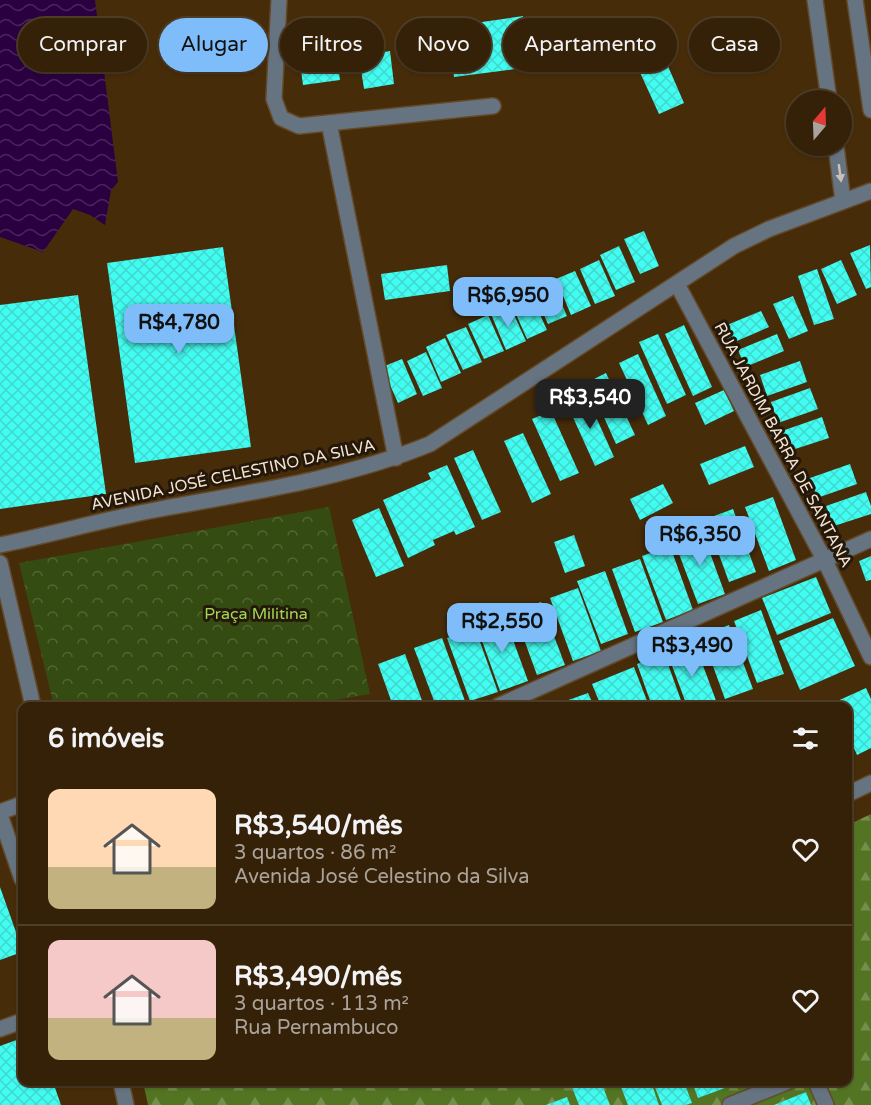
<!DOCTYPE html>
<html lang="pt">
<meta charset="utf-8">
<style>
:root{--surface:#352107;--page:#402e15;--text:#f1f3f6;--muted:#aaa39b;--line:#4f3e28;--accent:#7fbdfa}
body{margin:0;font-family:"Varela Round",sans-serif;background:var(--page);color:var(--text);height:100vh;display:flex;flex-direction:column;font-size:22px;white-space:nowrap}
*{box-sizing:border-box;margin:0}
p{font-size:20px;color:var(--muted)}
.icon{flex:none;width:33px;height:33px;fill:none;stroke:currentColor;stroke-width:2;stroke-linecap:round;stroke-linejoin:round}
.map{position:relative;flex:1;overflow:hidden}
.drawer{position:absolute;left:18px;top:702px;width:834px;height:384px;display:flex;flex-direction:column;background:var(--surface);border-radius:12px;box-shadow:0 2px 4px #0004,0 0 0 2px var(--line)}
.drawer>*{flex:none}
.top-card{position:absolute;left:18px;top:18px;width:836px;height:54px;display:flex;gap:12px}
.needle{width:39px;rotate:19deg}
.buttons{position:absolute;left:786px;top:90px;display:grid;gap:12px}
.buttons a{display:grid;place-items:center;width:66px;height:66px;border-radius:50%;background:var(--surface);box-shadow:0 2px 4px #0004,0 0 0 2px var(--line);font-size:30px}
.price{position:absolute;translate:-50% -51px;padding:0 14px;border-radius:12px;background:var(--accent);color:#111;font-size:20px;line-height:39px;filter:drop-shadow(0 2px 3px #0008)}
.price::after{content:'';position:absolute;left:50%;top:36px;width:18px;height:14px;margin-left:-9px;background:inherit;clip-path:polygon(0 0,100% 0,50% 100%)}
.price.on{background:#222;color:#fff}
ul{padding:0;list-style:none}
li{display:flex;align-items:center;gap:18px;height:150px;padding:0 30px}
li+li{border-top:2px solid var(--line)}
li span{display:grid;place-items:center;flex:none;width:168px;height:120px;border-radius:12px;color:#555}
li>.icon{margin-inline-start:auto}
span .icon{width:72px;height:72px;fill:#fffc;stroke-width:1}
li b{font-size:26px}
h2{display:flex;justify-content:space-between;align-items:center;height:72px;padding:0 30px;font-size:26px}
.tag{padding:0 21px;border-radius:27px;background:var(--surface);box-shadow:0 2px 4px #0004,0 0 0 2px var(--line);font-size:21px;line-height:54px}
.tag.on{background:var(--accent);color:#111}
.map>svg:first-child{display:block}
.forest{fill:url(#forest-firs)}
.park{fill:url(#park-crowns)}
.water{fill:url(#water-waves)}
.building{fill:url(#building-cross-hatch)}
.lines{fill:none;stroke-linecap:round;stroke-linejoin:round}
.minor-casing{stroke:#634929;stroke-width:18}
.minor{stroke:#667482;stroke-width:15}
.oneway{fill:#cac2b9}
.labels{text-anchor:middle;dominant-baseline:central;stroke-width:6;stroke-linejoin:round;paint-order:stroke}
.street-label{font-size:16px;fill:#f5e4d1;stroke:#24180a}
.park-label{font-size:16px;fill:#a1d952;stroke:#24180a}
</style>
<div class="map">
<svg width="871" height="1105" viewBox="0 0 871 1105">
<defs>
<pattern id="forest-firs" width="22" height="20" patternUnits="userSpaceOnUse" patternTransform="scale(1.5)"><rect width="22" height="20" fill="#537423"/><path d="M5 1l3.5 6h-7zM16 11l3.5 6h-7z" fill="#758e4c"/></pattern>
<pattern id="park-crowns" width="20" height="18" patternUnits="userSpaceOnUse" patternTransform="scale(1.5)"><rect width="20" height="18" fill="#344c11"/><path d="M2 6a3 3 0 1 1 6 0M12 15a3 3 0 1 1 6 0" fill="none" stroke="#526633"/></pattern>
<pattern id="water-waves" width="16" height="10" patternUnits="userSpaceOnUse" patternTransform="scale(1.5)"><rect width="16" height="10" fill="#2a0041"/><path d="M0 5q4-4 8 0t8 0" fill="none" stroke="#4a255b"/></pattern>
<pattern id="building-cross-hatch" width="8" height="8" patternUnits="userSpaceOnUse" patternTransform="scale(1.5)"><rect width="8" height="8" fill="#40fcf1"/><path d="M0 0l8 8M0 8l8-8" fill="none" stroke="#42d7cd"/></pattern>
</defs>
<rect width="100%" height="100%" fill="#472c09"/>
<!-- forest -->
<polygon class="forest" points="871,814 871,1105 148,1105 143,1082 848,1082 848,825"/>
<!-- park -->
<polygon class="park" points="329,507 370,694 300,706 54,706 19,563"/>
<!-- water -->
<polygon class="water" points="0,0 95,0 118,182 111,190 105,225 90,215 73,209 43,252 0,237"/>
<!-- building -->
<g class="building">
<polygon points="523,16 530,67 454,77 447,27"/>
<polygon points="596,39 601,68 566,73 562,44"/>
<polygon points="336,50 340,80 303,85 299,55"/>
<polygon points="390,51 394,84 364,89 359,56"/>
<polygon points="664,57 684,103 659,114 638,68"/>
<polygon points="644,231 659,266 640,274 624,239"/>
<polygon points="870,245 871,287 866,289 850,253"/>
<polygon points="619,246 635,282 616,290 600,255"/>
<polygon points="223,247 251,447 135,463 107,263"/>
<polygon points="599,260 615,296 595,304 580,269"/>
<polygon points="841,260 857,295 837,304 821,269"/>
<polygon points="447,265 450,291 385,300 381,274"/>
<polygon points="817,269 834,319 814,325 798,276"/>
<polygon points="575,271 591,306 571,315 556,279"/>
<polygon points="551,280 567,316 548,324 532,289"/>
<polygon points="78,295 106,494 0,509 0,305"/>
<polygon points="531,295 547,330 527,339 511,303"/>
<polygon points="793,296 808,331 789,339 773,304"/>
<polygon points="510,306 526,341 506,350 491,314"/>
<polygon points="761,311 769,327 730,344 722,327"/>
<polygon points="488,315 504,351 484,359 468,324"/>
<polygon points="684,325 712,387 693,396 665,334"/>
<polygon points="466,327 482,362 463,370 446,335"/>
<polygon points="658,334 686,395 667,404 639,342"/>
<polygon points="777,334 784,351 745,367 738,350"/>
<polygon points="445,338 461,373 441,382 426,347"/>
<polygon points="426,352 442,388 423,396 407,361"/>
<polygon points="638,354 666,416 648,425 619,363"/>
<polygon points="402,359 417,394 398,403 382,367"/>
<polygon points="800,361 807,382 767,396 760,375"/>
<polygon points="606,373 635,435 616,444 588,382"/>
<polygon points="810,388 818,409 778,423 771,402"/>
<polygon points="724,390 734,411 705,425 695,403"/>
<polygon points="586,395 614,457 595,466 567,404"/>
<polygon points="551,411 579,473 560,481 532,419"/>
<polygon points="822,417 829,438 789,451 782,431"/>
<polygon points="523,433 551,494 532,503 504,441"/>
<polygon points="745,446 754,467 709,485 700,464"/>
<polygon points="473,450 501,512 482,520 454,458"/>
<polygon points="850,464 857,484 817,498 810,478"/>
<polygon points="447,465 475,527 456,535 454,531 433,540 435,545 408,558 383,500 431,479 428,473"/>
<polygon points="663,484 673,503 640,520 630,499"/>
<polygon points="866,492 871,506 871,514 834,526 826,506"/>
<polygon points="773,497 796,560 769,571 745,507"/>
<polygon points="379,508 404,566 376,577 352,520"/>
<polygon points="733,509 756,572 729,582 706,519"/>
<polygon points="702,531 725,594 698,604 674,541"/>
<polygon points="574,535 585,566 565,573 554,542"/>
<polygon points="670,546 693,610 666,620 642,556"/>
<polygon points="871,556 871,580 866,581 859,561"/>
<polygon points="640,559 663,622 635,632 612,569"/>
<polygon points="605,571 628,634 601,644 577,581"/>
<polygon points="816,577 831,613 777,635 762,598"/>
<polygon points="578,588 601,651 573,661 550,598"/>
<polygon points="541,602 565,665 537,675 514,612"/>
<polygon points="761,610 784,674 757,683 734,621"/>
<polygon points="505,618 528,681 500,691 477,627"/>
<polygon points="833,618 855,666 800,690 779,641"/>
<polygon points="729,625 753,689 725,699 702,636"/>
<polygon points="475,628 498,692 470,701 447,638"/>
<polygon points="442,638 465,701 451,706 436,706 414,648"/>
<polygon points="695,644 718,706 687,706 668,655"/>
<polygon points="664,653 683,706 652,706 637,664"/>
<polygon points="405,654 424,706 393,706 378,664"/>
<polygon points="634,667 649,706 601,706 592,684"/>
<polygon points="866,688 871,699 871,748 857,755 848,734 848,706 835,706 833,703"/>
<polygon points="588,693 594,706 565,706 563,702"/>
<polygon points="0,887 22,949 22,952 0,960"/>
<polygon points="22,1038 22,1082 53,1082 61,1105 0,1105 0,1046"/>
<polygon points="581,1082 601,1082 610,1105 579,1105 571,1085"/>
<polygon points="619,1082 651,1082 659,1105 628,1105"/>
<polygon points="653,1082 684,1082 692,1103 685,1105 662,1105"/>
<polygon points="692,1082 723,1082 725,1088 698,1098"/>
<polygon points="806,1092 811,1105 774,1105"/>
<polygon points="567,1097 570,1105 546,1105"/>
</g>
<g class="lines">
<defs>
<g id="minor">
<polyline points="279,0 274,99 281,118 299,126 493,106"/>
<polyline points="815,0 829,100"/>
<polyline points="855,0 871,110"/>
<polyline points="329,123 396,458"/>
<polyline points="836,146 843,201"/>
<polyline points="677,284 825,561 871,657"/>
<path d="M0,545c53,-11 106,-26 160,-36 91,-17 184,-30 270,-65l304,-198 35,-17 102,-38"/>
<polyline points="0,563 33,706"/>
<polyline points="498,706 871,539"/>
<polyline points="848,794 871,783"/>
<polyline points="0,812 22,804"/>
<polyline points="0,815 22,879"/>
<polyline points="0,1029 22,1021"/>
<polyline points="121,1082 126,1105"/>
<polyline points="816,1082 826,1105"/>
<polyline points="730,1105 787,1082"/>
</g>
</defs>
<!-- minor casing -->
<use href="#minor" class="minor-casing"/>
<!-- minor -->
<use href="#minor" class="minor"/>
</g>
<!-- one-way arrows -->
<defs><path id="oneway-solid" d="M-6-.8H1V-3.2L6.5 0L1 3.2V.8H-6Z" transform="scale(1.5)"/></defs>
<use class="oneway" href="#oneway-solid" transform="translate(840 173) rotate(82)"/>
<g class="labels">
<!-- street labels -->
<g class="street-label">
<text transform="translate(783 445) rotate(62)">RUA JARDIM BARRA DE SANTANA</text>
<text transform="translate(233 475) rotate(-12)">AVENIDA JOSÉ CELESTINO DA SILVA</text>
</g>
<!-- park labels -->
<g class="park-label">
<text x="256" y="614">Praça Militina</text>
</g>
</g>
</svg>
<div class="buttons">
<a><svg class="needle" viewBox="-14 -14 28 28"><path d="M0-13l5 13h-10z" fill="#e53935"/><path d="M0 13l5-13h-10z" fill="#aaa39b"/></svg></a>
</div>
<b class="price" style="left:508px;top:328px">R$6,950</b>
<b class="price" style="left:179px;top:355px">R$4,780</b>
<b class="price on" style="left:590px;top:430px">R$3,540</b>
<b class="price" style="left:700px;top:567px">R$6,350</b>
<b class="price" style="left:502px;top:654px">R$2,550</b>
<b class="price" style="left:692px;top:678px">R$3,490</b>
<div class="top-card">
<a class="tag">Comprar</a>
<a class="tag on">Alugar</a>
<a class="tag">Filtros</a>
<a class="tag">Novo</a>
<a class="tag">Apartamento</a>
<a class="tag">Casa</a>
</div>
<section class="drawer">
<h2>6 imóveis<svg class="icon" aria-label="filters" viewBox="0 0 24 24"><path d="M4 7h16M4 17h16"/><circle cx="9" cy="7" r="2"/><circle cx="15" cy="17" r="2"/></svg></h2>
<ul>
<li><span style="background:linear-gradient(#ffd9b3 65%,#c2b280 0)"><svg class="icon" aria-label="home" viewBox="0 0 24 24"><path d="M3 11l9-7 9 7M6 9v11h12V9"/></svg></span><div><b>R$3,540/mês</b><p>3 quartos · 86 m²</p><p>Avenida José Celestino da Silva</p></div><svg class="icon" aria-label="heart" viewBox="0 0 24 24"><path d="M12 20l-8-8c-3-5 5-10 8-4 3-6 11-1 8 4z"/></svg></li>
<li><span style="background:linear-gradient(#f6c9c9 65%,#c2b280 0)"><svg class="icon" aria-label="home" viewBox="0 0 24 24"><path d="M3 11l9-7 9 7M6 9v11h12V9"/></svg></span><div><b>R$3,490/mês</b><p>3 quartos · 113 m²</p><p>Rua Pernambuco</p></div><svg class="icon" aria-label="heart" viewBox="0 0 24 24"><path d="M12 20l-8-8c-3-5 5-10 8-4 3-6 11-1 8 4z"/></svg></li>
</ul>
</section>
</div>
